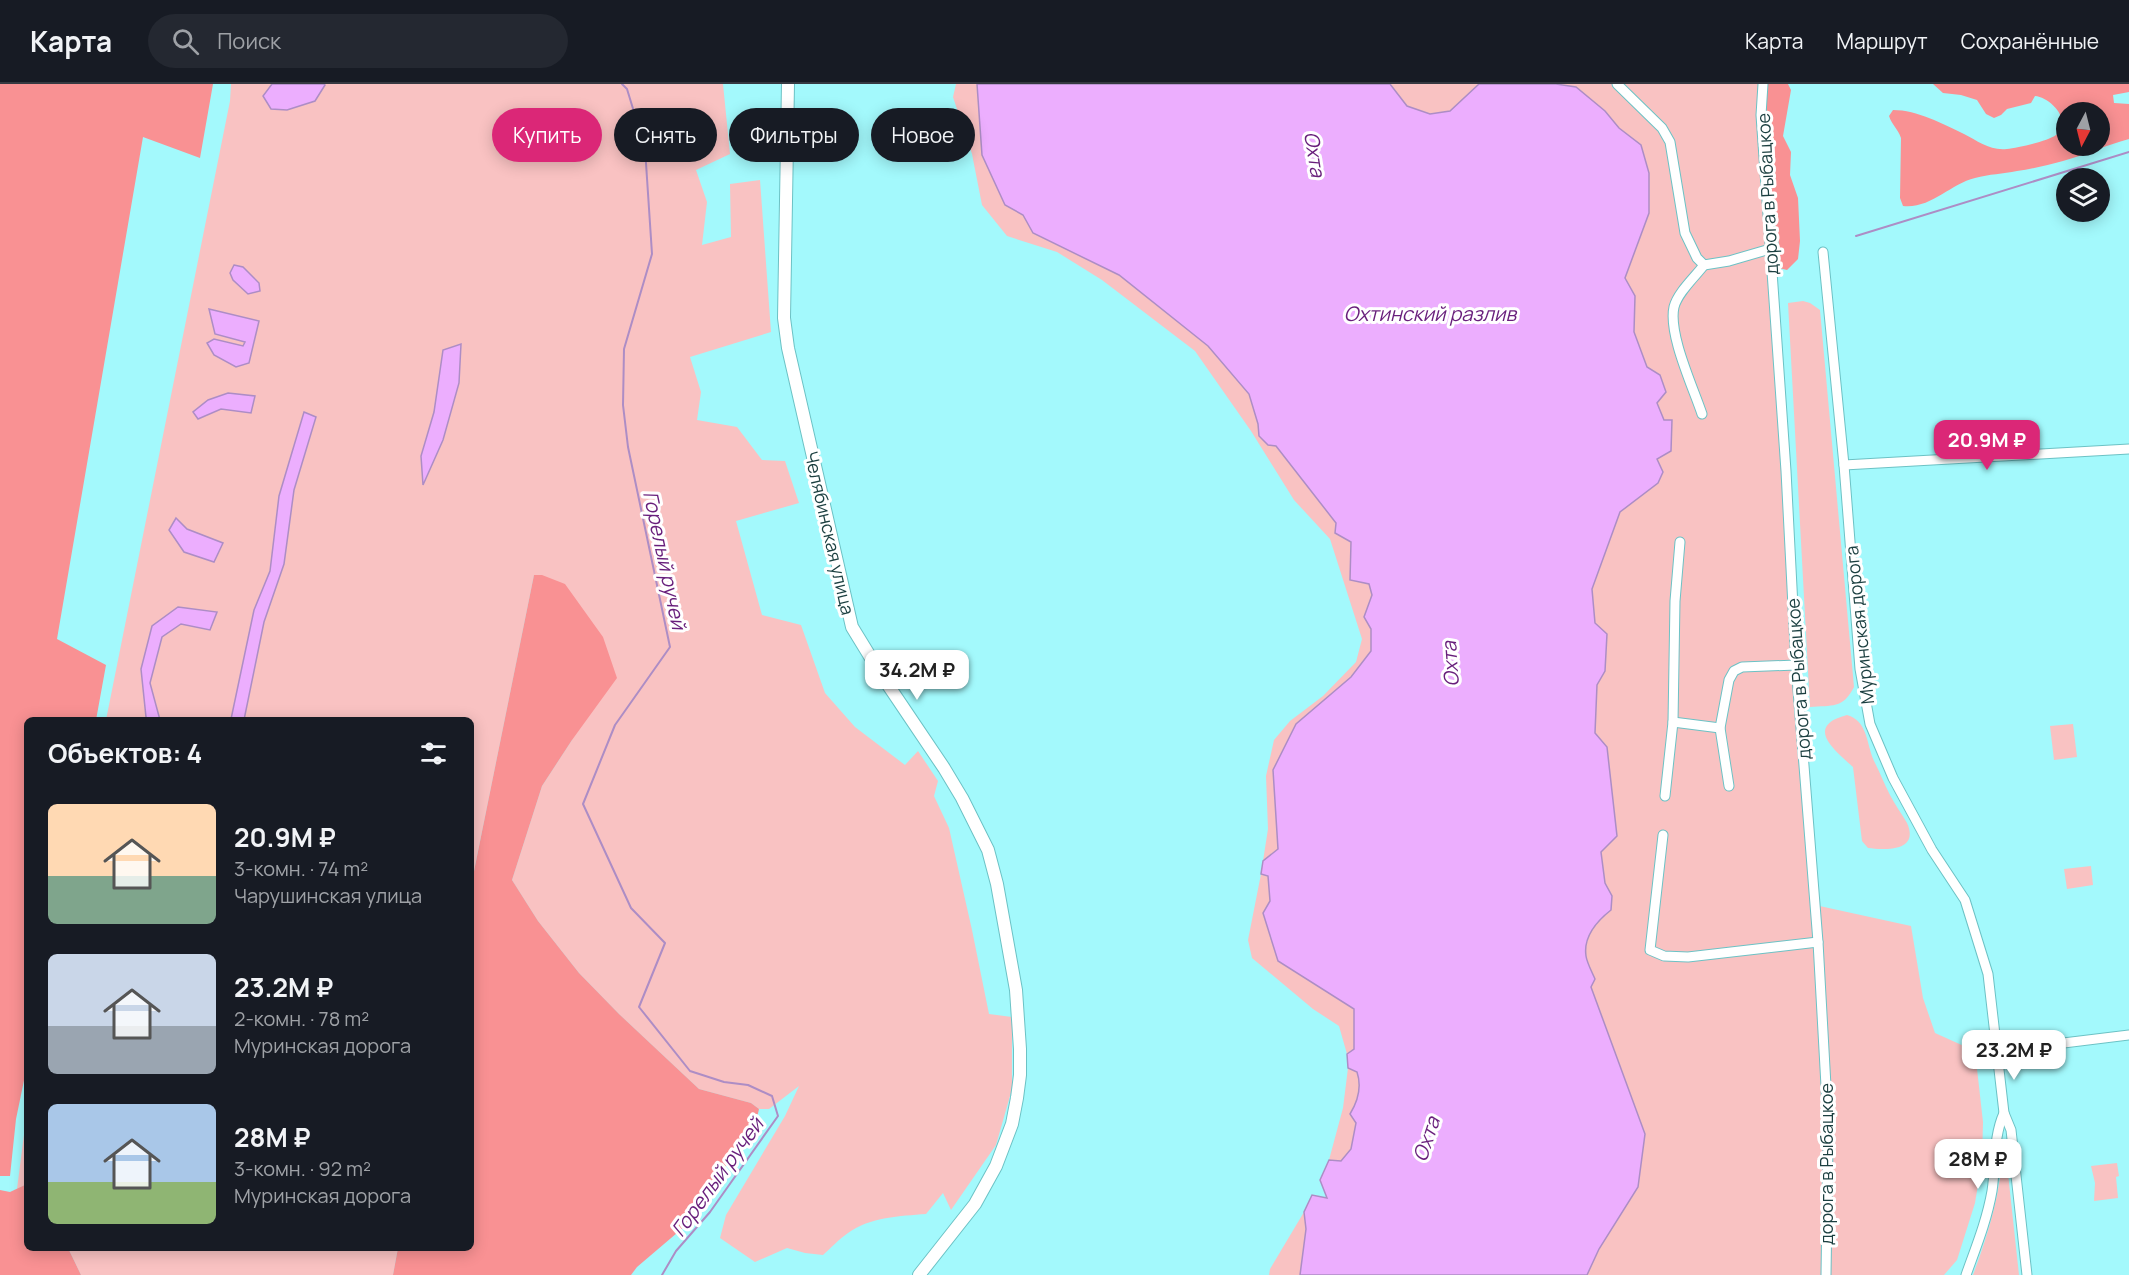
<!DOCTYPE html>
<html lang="ru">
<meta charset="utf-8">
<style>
:root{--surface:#171b24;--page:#242831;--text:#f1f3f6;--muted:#9ea1a6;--line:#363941;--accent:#db2777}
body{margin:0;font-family:Manrope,sans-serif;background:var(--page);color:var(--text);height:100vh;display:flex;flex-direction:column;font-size:22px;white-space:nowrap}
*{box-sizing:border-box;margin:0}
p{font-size:20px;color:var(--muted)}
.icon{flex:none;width:33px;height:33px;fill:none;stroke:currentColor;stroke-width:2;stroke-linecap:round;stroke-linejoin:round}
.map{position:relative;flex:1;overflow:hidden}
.panel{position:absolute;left:24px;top:633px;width:450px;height:534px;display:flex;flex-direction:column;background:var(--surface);border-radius:9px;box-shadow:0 3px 15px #0003}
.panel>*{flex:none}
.top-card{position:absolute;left:492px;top:24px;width:570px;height:54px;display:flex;gap:12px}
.needle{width:39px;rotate:187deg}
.buttons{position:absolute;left:2056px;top:18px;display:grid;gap:12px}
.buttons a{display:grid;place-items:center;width:54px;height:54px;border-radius:50%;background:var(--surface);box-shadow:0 3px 15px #0003;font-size:30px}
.price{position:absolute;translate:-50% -51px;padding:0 14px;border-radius:12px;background:#fff;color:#222;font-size:20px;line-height:39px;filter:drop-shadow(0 2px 3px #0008)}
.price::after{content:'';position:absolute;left:50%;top:36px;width:18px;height:14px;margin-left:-9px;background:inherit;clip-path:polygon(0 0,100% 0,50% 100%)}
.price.selected{background:var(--accent);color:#fff}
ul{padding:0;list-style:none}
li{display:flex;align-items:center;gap:18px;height:150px;padding:0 24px}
li span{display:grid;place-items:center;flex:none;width:168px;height:120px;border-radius:9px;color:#555}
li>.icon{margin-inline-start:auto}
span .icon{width:72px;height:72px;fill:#fffc;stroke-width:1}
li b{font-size:26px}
h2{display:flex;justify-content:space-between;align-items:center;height:72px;padding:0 24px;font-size:26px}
.tag{padding:0 21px;border-radius:27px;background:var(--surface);box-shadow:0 3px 15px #0003;font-size:21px;line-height:54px}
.tag.selected{background:var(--accent);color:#fff}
header{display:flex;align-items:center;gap:36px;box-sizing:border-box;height:84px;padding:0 30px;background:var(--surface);border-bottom:2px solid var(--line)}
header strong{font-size:28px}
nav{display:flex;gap:33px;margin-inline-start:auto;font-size:21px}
.search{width:420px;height:54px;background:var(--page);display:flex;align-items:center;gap:15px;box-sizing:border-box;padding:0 21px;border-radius:33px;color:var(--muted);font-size:22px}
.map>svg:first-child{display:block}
.green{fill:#f9c2c2}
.forest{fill:#f99193;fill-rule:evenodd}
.water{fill:#ecaefe;stroke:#ad8dc5;stroke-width:1.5}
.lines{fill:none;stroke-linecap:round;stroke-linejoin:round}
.stream{stroke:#ad8dc5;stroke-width:2}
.minor-casing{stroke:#6cc2c5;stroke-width:11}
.tertiary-casing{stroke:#6cc2c5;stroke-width:14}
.minor{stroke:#fff;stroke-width:9}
.tertiary{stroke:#fff;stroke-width:12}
.labels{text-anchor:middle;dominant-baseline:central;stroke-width:6;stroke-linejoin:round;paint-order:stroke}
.street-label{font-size:18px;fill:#1b3f40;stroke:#fff}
.water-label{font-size:20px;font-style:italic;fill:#681e7b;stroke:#fff}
</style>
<header>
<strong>Карта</strong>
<div class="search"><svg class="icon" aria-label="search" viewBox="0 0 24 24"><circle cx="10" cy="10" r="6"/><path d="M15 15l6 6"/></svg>Поиск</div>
<nav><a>Карта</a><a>Маршрут</a><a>Сохранённые</a></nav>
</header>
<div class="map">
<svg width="2129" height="1191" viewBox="0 0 2129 1191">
<rect width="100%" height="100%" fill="#a3f9fc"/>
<!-- green -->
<g class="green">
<path d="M231,0h492l7,70 -34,16 11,32 -5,43 29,-8 -1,-53 30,-4 11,152 -81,25 11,35 -4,28 40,7 25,33 23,1 14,42 -63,18 26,94 39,10 24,68 30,34 50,38 13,-14 20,30 -4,15 15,32 23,102 17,84 23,3v72l-16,56 -45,65 -8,-17 -17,21c-26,2 -56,3 -78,19 -9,6 -17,15 -25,22l-18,-2 -18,-5 -32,14 -35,-24 6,-23 59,-99 14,-30 -30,23h-10l-8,-6 -52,-14 -80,-75 -40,-41 -41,-52 -26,-41 30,-94 30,-46 -38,-165 -63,311v-166h-365l124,-619z"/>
<polygon points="956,0 977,0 1005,121 1023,131 1033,149 1119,191 1208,262 1249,310 1258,340 1259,352 1276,362 1336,439 1335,449 1351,458 1369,500 1372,511 1364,533 1371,545 1371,567 1351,593 1296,640 1273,686 1278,765 1263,777 1268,745 1266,692 1274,656 1290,637 1323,612 1356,578 1362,555 1330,455 1294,416 1251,347 1195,267 1102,196 1057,168 1007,152 982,121 972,70 953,13"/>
<polygon points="1390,0 1479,0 1450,27 1430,30 1407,22"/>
<path d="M1556,0h204l55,821 96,21 12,72 12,35 40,18 8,71 -1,39 -7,42 -18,57 -13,15h-357l12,-26 -8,-262 4,-8c-3,-8 -8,-16 -9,-24 -3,-19 11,-34 25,-45l1,-14 -7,-13 -4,-31 6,-105 -12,-14 2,-49 8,-13 -10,-48 -3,-34 28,-77 38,-29 -1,-24 15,-39h-8l-7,-17 9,-11 -6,-17 -13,-8 -13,-35 1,-36 -10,-18 24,-65 -8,-68 -22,-17 -14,-17z"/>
<path d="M1803,217l7,2 10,7 34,377c-11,22 -22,18 -44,20l-22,-404z"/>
<path d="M1847,631c21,6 19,28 27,46 6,11 10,23 16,34 5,10 12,19 17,28 13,29 -23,27 -39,25l-6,-7 -9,-74c-19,-17 -49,-41 -6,-52z"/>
<polygon points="2073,640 2077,673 2054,676 2050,642"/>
<polygon points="2091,782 2093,801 2067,805 2064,785"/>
<polygon points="1261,790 1268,791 1278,877 1354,925 1354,965 1347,970 1339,942 1313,925 1252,874 1248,856"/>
<path d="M1348,984l9,4c5,15 1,29 -7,42l6,9 -5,26 -10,12 -12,-1 14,-52z"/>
<polygon points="27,1027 27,1100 17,1105"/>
<path d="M2005,1062l14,129h-46c16,-43 28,-83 30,-128z"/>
<polygon points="2117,1079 2119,1092 2116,1093 2118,1114 2094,1117 2095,1099 2091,1082"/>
<polygon points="1304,1128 1306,1145 1300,1191 1269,1191 1270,1185"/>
<polygon points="68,1164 398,1164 393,1191 81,1191"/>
</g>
<!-- forest -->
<g class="forest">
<polygon points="0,0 213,0 200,74 143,53 57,555 106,581 96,636 27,636 27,982 16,1035 10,1092 0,1092"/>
<polygon points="1768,0 1788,0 1791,6 1783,52 1791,68 1790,91 1798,114 1800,157 1798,175 1787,186 1779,184 1780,168 1777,148 1772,129 1765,31"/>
<path d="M1933,0h196v8l-16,3 1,8 15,1v35c-23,6 -44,16 -66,22 -15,4 -31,8 -46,10 -14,3 -28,3 -42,7 -25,6 -44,31 -72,28l-3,-8 1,-60c-3,-9 -9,-13 -12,-22l4,-6c24,0 50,14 71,24 14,7 26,17 43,15 11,-1 41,-8 49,-14 18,-12 -5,-38 -21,-39l-4,7 -24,6 -6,6 -7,3 -8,-4 -9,-14 -16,-5 -18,-2zM2100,28v34h-33v-34z"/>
<polygon points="534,491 542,491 565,500 603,553 617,594 572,656 542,702 512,796 538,837 579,889 619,930 699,1005 751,1019 759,1025 756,1038 684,1143 637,1183 631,1191 393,1191 398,1164 471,1164 471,802"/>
<polygon points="27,1100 27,1164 68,1164 81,1191 0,1191 0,1106 10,1108"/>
</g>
<!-- water -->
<g class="water">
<polygon points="272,0 324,0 325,1 315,17 287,26 271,25 263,12"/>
<path d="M977,0h413l17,22 23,8 20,-3 29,-27h77l20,3 29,24 14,17 22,17 8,28v40l-24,65 10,18 -1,36 13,35 13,8 6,17 -9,11 7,17h8l-1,31 -14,8 6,13 -5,11 -38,29 -28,77 3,34 12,11 -2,37 -8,14 -2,48 12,14 10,89 -16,16 4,31 7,13 -1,14c-14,11 -28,26 -25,46 1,7 6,16 9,23l-4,8 54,147 -7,53 -39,62 -12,26h-287l6,-46 -2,-17 8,-17 15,3 -7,-18 9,-20 12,1 10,-12 5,-26 -6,-9c8,-13 12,-27 7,-42l-9,-4 -1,-14 7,-5v-40l-76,-48 -15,-48 7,-12 -2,-25 -7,-2 2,-13 15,-12 -5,-79 23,-46 55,-47 20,-26v-22l-7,-12 8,-22 -3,-11 -19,-4 1,-38 -16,-9 1,-10 -60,-77 -8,-1 -9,-9 -1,-12 -9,-30 -41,-48 -89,-71 -86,-42 -10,-18 -18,-10 -23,-50z"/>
<polygon points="234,181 243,183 259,199 260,207 248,210 233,196 230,189"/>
<polygon points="209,225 259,237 249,279 236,283 214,271 207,259 214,255 243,262 245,258 215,250"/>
<polygon points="461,260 459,299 443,356 423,401 421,372 434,328 443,266"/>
<polygon points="228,309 255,312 251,329 221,325 198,335 193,328 208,316"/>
<polygon points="304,328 316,333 294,406 284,480 264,538 244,636 231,635 254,526 270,487 279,412"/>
<polygon points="176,434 187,445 223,459 214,478 184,468 169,446"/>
<polygon points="178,523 217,528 210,546 181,540 162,553 150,599 160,636 150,636 146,633 141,585 152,542"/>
</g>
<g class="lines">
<!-- stream -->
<g class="stream">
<polyline points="622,0 627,5 645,64 652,170 624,265 623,321 628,363 670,563 615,641 583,720 631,824 665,859 639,923 690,987 724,998 748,1001 772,1012 778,1032 710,1128 676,1167 662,1191"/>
<polyline points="1856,152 2129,68"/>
</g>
<defs>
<g id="minor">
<path d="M1617,0l45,44 8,14 15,91 12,25 7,7c-9,12 -26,27 -30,42 -6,27 19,80 28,107"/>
<polyline points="1763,0 1761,31 1786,387 1796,581 1818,858 1826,1002 1828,1060 1826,1191"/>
<polyline points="1823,168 1844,381 1860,585 1870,640 1893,694 1932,766 1965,816 1988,890 2004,1029 2011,1046 2027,1191"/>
<polyline points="1704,181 1729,177 1770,165"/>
<polyline points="1844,381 2129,365"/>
<polyline points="1673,638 1720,644"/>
<polyline points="1729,702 1720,644 1729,596 1734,587 1742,583 1796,581"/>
<polyline points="1665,712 1673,638 1675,517 1680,458"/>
<polyline points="1663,751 1650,866 1664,872 1688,873 1818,858"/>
<polyline points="1998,967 2129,951"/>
<path d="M1966,1191c10,-28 21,-55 26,-84 4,-26 1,-54 12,-78"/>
</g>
<polyline id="tertiary" points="788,0 784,234 788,264 852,543 882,592 944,684 962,714 988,766 997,800 1016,906 1020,965 1020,991 1017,1014 1012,1040 996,1082 975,1120 919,1191"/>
</defs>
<!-- minor casing -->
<use href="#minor" class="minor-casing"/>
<!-- tertiary casing -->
<use href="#tertiary" class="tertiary-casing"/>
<!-- minor -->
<use href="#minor" class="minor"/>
<!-- tertiary -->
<use href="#tertiary" class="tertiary"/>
</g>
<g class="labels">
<!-- street labels -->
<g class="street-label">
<text transform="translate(1767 110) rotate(-93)">дорога в Рыбацкое</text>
<text transform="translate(830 449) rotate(77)">Челябинская улица</text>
<text transform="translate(1859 541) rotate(-96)">Муринская дорога</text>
<text transform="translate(1798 595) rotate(-94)">дорога в Рыбацкое</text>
<text transform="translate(1826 1080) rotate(-90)">дорога в Рыбацкое</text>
</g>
<!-- water labels -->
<g class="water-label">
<text transform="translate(1315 70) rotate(81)">Охта</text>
<text x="1430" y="229">Охтинский разлив</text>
<text transform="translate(665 476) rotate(78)">Горелый ручей</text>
<text transform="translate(1450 580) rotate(-94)">Охта</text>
<text transform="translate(1426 1055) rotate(-72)">Охта</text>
<text transform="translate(717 1093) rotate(-54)">Горелый ручей</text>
</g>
</g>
</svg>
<div class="buttons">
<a><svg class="needle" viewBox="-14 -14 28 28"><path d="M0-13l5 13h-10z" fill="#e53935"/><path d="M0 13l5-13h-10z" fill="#9ea1a6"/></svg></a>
<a><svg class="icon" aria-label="layers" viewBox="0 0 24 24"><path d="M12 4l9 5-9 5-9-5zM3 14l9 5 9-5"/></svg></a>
</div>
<b class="price selected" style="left:1987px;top:387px">20.9M ₽</b>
<b class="price" style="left:917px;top:617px">34.2M ₽</b>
<b class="price" style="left:2014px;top:997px">23.2M ₽</b>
<b class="price" style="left:1978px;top:1106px">28M ₽</b>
<div class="top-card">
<a class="tag selected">Купить</a>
<a class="tag">Снять</a>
<a class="tag">Фильтры</a>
<a class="tag">Новое</a>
</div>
<section class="panel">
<h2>Объектов: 4<svg class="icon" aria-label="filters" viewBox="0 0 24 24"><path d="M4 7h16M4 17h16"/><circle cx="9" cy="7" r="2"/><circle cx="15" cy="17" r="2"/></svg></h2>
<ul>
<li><span style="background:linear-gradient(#ffd9b3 60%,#7fa58c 0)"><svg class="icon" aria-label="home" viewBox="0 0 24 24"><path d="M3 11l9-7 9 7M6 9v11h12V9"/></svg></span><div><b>20.9M ₽</b><p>3-комн. · 74 m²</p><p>Чарушинская улица</p></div></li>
<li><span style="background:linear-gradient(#c9d6e8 60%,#9aa5b1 0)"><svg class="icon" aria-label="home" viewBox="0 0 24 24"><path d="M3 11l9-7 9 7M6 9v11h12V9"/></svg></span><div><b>23.2M ₽</b><p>2-комн. · 78 m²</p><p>Муринская дорога</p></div></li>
<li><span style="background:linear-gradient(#a9c7e8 65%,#8fb573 0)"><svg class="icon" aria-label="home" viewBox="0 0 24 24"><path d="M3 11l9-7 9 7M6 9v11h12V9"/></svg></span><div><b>28M ₽</b><p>3-комн. · 92 m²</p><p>Муринская дорога</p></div></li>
</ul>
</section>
</div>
